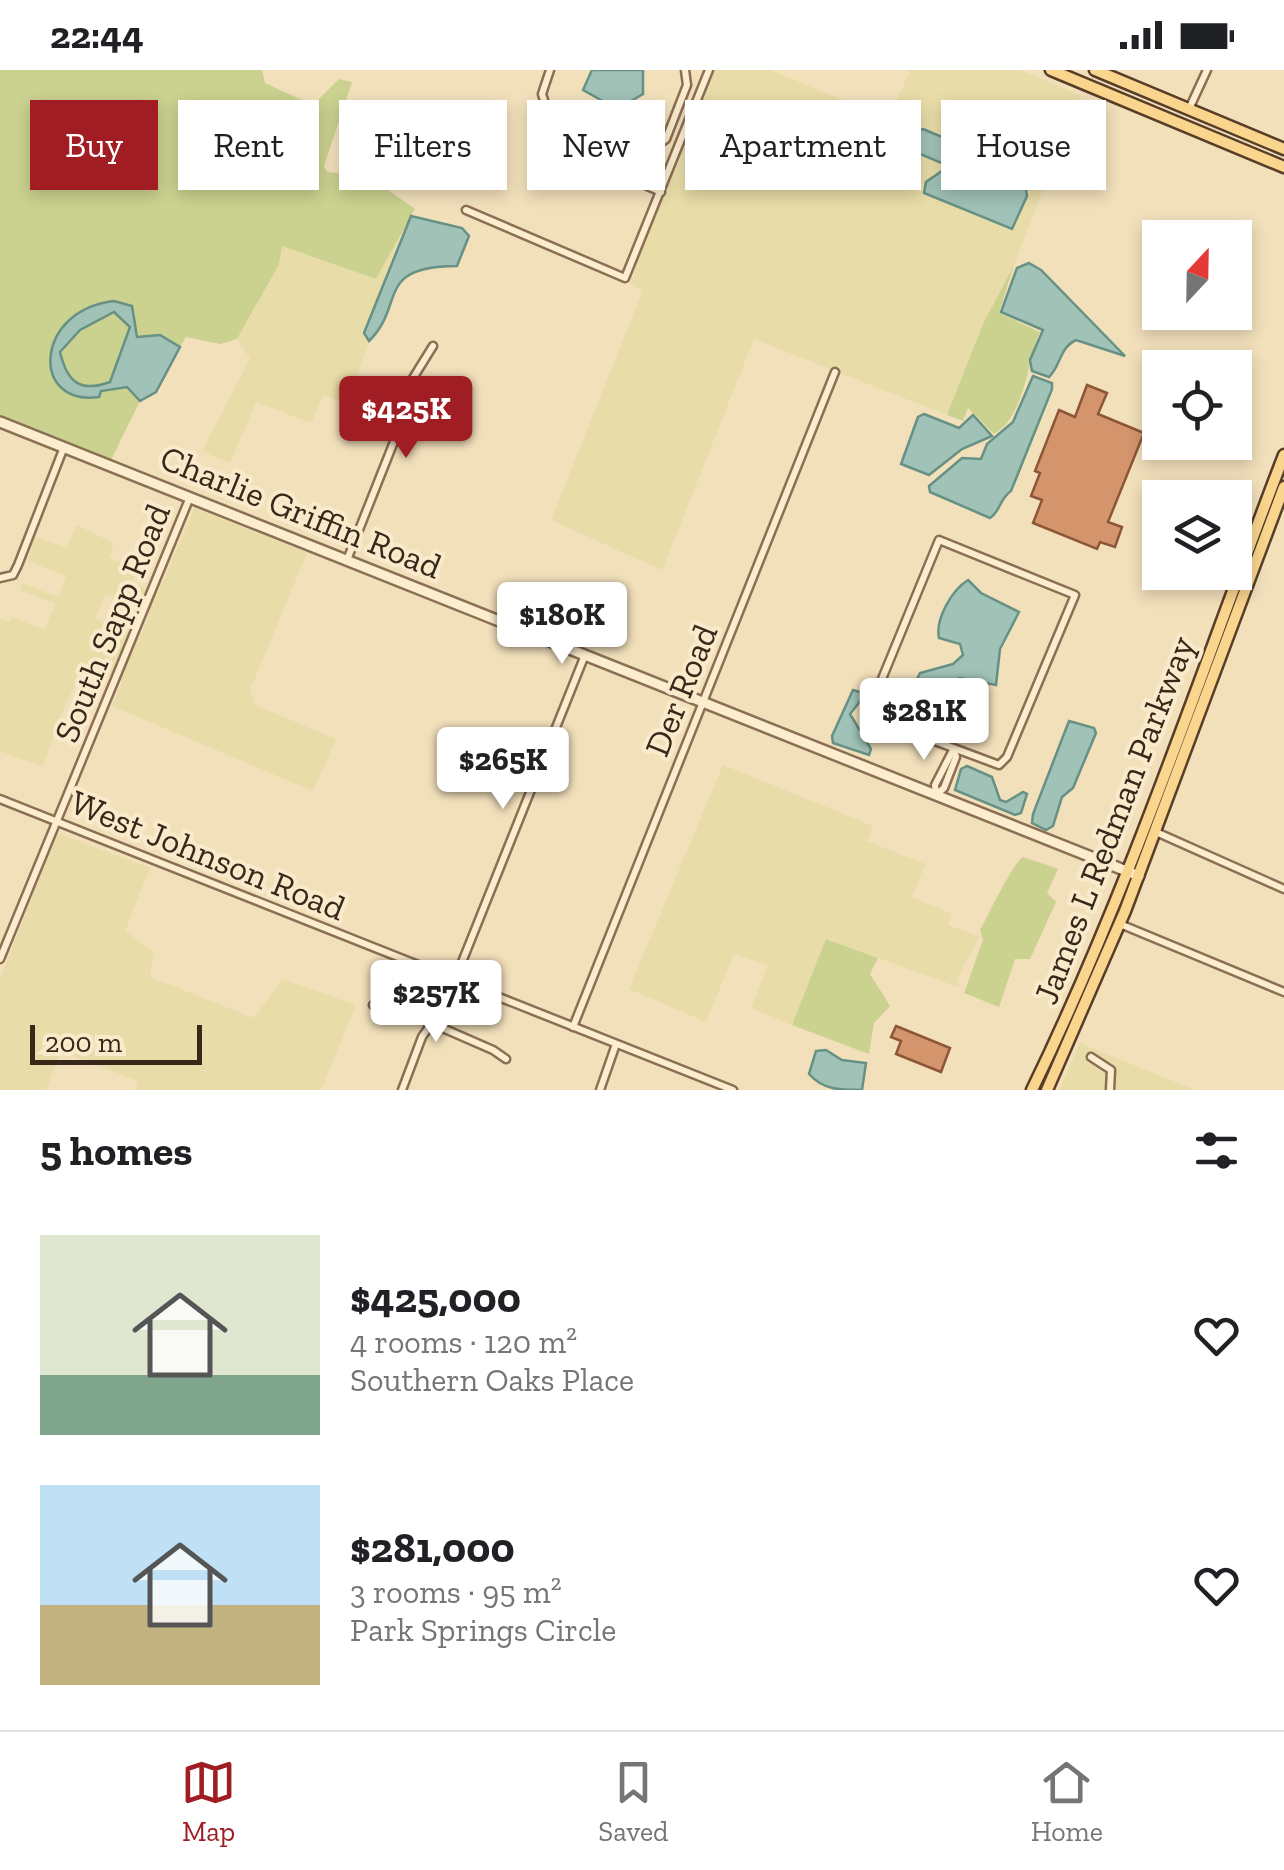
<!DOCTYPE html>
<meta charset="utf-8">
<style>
:root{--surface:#fff;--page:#f6f6f6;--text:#202124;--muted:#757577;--line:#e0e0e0;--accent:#a01e23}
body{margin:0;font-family:"Zilla Slab",serif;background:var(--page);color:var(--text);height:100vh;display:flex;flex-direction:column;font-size:38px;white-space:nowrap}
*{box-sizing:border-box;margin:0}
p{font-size:32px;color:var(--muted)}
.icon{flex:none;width:55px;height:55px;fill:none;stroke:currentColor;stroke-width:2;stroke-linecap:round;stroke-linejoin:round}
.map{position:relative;height:1020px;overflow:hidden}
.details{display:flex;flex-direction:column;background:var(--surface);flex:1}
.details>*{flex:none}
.guide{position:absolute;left:30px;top:30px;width:1225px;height:90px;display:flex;gap:20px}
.needle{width:65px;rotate:22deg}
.buttons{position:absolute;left:1142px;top:150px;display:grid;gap:20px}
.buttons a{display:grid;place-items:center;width:110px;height:110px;border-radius:0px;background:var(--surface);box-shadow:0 5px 15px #0003;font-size:50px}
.scale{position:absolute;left:30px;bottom:25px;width:172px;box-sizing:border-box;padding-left:10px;border:5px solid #38281a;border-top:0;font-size:28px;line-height:35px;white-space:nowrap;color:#38281a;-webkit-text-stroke:8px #f9eacc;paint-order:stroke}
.price{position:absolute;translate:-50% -85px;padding:0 22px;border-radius:10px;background:#fff;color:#222;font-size:32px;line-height:65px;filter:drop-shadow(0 2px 5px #0008)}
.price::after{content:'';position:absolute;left:50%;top:60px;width:30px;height:22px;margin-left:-15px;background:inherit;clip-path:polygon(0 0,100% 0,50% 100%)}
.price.current{background:var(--accent);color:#fff}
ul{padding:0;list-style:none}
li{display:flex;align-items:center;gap:30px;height:250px;padding:0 40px}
li span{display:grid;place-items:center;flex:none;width:280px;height:200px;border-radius:0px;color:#555}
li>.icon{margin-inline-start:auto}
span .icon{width:120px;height:120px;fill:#fffc;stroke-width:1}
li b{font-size:42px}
h2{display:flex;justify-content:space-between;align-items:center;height:120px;padding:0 40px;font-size:42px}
.pill{padding:0 35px;border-radius:0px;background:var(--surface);box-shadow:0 5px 15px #0003;font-size:35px;line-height:90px}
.pill.current{background:var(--accent);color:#fff}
.status{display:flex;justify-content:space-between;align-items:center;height:70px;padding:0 50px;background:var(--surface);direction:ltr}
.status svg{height:28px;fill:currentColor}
.dock{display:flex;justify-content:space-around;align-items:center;height:140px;border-top:2px solid var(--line);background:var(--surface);font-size:28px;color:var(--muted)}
.dock a{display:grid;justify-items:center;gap:5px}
.dock .current{color:var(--accent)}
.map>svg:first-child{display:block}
.farmland{fill:#e8dca8;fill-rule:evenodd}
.green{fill:#cbd18f}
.water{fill:#a0c2b7;stroke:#679185;stroke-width:2.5;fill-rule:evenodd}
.building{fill:#d4956d;stroke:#8c5637;stroke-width:2.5}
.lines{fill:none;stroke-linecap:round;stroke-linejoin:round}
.minor-casing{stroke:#8b6f54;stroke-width:11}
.tertiary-casing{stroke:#8b6f54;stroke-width:14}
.primary-casing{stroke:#583d29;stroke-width:15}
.minor{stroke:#fcedcf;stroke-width:6}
.tertiary{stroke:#fcedcf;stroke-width:9}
.primary{stroke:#fad58e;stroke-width:10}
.labels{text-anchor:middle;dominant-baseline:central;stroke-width:8;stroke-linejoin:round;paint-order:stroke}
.street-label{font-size:35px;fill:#38281a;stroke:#f9eacc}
</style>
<div class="status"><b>22:44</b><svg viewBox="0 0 49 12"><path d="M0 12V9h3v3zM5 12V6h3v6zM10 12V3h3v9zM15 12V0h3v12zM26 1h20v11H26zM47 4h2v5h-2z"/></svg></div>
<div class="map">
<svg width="1284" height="1020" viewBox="0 0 1284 1020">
<rect width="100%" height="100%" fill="#f2e0bb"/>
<!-- farmland -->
<g class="farmland">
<path d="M712,0h58l119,49 21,-49h110l62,26 -5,4 -63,165 -31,59 -36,91 -193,-76 -92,231 -111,-50 92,-230 -13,-5 41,-119zM933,61l90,40 4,25 -15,32 -88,-35 2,-11 23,-16 -21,-8z"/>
<polygon points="403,159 364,263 369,271 348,335 323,325 311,353 256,332 230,393 202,381 250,289 237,269 254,240 282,176 376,209"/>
<path d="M195,437l112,46 -57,137 5,15 81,34 -23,52 -201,-85 10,-25 -38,-15 -21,44 -20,57 -43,-16v-132l10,3 2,-5 33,13 10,-26 -35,-14 2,-7 36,14 8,-21 -38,-15 7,-25 32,12 9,-23 38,18 -5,14 29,12 -5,14 25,10zM105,524l45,19 -10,25 -45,-19z"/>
<polygon points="723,695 873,756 867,771 925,794 912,827 952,844 948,855 980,867 957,908 960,918 827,869 792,955 751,938 768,895 734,884 706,952 629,919"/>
<polygon points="57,763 150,798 125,861 153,882 150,907 254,948 282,909 356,935 321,1020 135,1020 138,1011 61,981 46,1020 0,1020 0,909"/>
<polygon points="1080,973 1165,1008 1196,1020 1059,1020"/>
</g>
<!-- green -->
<g class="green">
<polygon points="0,0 262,0 265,13 313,35 339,9 352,12 324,96 327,102 368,106 415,139 376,209 282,176 279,194 237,269 220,274 186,267 180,277 160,265 137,267 132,237 115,231 53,270 54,304 70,322 127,317 140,331 110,392 0,348"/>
<path d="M1014,195l-15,48 41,19c-13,30 -15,84 -46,102l-26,-26 -5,13 -16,-6 36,-91z"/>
<path d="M115,241l15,15 -20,56c-30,11 -43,1 -51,-30l21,-22z"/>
<path d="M1023,787l35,12 -11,24 9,9 -26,57h-15l-16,48 -35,-14 19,-53 -3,-10c9,-16 33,-67 43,-73z"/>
<polygon points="826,869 878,888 870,904 890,936 874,953 869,984 792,955"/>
</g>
<!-- water -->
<g class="water">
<polygon points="592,0 643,0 643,24 617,39 583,20"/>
<polygon points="923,59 1023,101 1027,126 1012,159 924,123 926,112 949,96 920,84 909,73 913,62"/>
<path d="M411,146l51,12 7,8 -12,30c-83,0 -51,39 -88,75l-5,-8z"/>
<path d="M1029,193l12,7 84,86 -49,-16c-17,8 -15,26 -27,37l-17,-6 -2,-11 13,-30 -42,-18 16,-44z"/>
<path d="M114,231l18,5 5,31 23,-2 20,12 -24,45 -16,9 -13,-14 -26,4 -2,6c-69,10 -65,-87 15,-96zM114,242l16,15 -20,55c-30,11 -43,0 -50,-30l20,-22z"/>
<path d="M1033,306l19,7v6l-41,102c-11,7 -11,21 -21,27l-60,-26 -1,-6 33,-28 19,1 6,-15 26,-22z"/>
<polygon points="924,344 959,358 973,345 992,366 962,379 929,405 901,394 918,347"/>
<path d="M968,510l13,13 38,19 -19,37 -4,36 -36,-7 -38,14 -7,-9 5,-10 33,-9 10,-9 -3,-11 -21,-6c-4,-19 13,-48 29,-58z"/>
<polygon points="853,620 866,624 850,644 871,679 869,685 833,673 832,666"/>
<polygon points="1069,651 1094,658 1096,663 1073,718 1062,727 1053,756 1046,760 1032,753 1033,744"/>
<polygon points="967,696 992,707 1000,730 1006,732 1023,722 1027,724 1021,743 1015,745 955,720 961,699"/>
<path d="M826,980l16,10 24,3 -4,27c-22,0 -39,0 -53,-16l7,-23z"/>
</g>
<!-- building -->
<g class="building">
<polygon points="1087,315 1107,323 1098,344 1144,363 1108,452 1122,457 1115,477 1100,472 1097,479 1033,453 1042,430 1031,426 1040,403 1035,401 1059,340 1075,347"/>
<polygon points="896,956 950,978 941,1002 896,984 901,971 891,967"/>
</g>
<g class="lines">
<defs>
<g id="minor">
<polyline points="550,0 542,24 551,53 638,89 666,69 687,15 685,0"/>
<polyline points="1189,39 1207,0"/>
<polyline points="544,71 661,122"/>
<polyline points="466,140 625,208 709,0"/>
<polygon points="939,470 1075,525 1007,687 999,695 900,658 884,645 877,621"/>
<polyline points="347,490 395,369 410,313 433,276"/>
<polyline points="0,508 13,505 18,495 64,377"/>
<polyline points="936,725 944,718 956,687 954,680"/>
<polyline points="936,725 935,715 953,680"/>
<polyline points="0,729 733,1020"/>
<polyline points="1156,762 1284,819"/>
<polyline points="1120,854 1284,922"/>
<polyline points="0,889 190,427"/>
<polyline points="373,935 392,936 493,980 506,989"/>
<polyline points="573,957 835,302"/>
<polyline points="1091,987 1111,1000 1110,1020"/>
<polyline points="402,1020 422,967 446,932 585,585"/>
<polyline points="600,1020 616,974"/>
</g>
<polyline id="tertiary" points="0,352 1139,806"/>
<g id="primary">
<polyline points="1051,0 1284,97"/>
<polyline points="1095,0 1284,79"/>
<path d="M1032,1020c100,-206 170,-422 252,-635"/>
<polyline points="1047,1020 1125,841 1284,417"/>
</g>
</defs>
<!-- minor casing -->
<use href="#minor" class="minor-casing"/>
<!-- tertiary casing -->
<use href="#tertiary" class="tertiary-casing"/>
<!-- primary casing -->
<use href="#primary" class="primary-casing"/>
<!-- minor -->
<use href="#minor" class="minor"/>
<!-- tertiary -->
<use href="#tertiary" class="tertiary"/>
<!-- primary -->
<use href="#primary" class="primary"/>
</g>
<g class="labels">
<!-- street labels -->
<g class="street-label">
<text transform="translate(301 442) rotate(22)">Charlie Griffin Road</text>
<text transform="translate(112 553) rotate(-68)">South Sapp Road</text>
<text transform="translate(681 620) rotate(-68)">Der Road</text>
<text transform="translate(1114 750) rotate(-69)">James L Redman Parkway</text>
<text transform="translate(208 785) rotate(22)">West Johnson Road</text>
</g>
</g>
</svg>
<div class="buttons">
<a><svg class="needle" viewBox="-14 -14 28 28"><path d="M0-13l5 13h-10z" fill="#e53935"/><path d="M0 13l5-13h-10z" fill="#757577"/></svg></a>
<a><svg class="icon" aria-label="locate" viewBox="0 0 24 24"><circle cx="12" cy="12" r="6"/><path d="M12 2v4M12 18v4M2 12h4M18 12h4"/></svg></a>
<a><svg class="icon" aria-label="layers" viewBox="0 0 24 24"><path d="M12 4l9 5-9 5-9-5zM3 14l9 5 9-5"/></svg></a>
</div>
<div class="scale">200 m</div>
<b class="price current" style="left:406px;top:391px">$425K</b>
<b class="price" style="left:562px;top:597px">$180K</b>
<b class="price" style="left:924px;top:693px">$281K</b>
<b class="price" style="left:503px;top:742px">$265K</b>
<b class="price" style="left:436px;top:975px">$257K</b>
<div class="guide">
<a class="pill current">Buy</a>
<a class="pill">Rent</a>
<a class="pill">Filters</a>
<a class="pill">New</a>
<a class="pill">Apartment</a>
<a class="pill">House</a>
</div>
</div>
<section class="details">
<h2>5 homes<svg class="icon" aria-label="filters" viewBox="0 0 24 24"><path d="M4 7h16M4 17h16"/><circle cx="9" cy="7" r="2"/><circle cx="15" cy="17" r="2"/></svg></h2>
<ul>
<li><span style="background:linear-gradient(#dfe7d0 70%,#7fa58c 0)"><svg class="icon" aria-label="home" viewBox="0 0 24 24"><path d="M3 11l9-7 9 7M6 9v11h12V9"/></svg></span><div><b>$425,000</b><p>4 rooms · 120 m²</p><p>Southern Oaks Place</p></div><svg class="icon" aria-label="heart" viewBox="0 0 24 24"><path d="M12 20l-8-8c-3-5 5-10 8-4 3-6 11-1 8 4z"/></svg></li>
<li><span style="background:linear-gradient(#bfe0f5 60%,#c2b280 0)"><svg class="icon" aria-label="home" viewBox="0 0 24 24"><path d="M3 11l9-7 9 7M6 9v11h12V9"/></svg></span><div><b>$281,000</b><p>3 rooms · 95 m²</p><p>Park Springs Circle</p></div><svg class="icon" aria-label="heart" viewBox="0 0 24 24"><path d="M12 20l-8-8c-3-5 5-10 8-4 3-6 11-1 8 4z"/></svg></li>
</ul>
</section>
<nav class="dock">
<a class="current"><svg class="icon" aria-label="map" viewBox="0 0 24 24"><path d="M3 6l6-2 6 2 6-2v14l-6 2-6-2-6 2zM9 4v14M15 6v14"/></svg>Map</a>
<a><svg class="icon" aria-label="saved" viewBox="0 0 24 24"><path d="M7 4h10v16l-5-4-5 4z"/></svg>Saved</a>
<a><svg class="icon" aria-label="home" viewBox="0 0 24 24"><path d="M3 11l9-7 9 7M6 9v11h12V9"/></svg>Home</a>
</nav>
